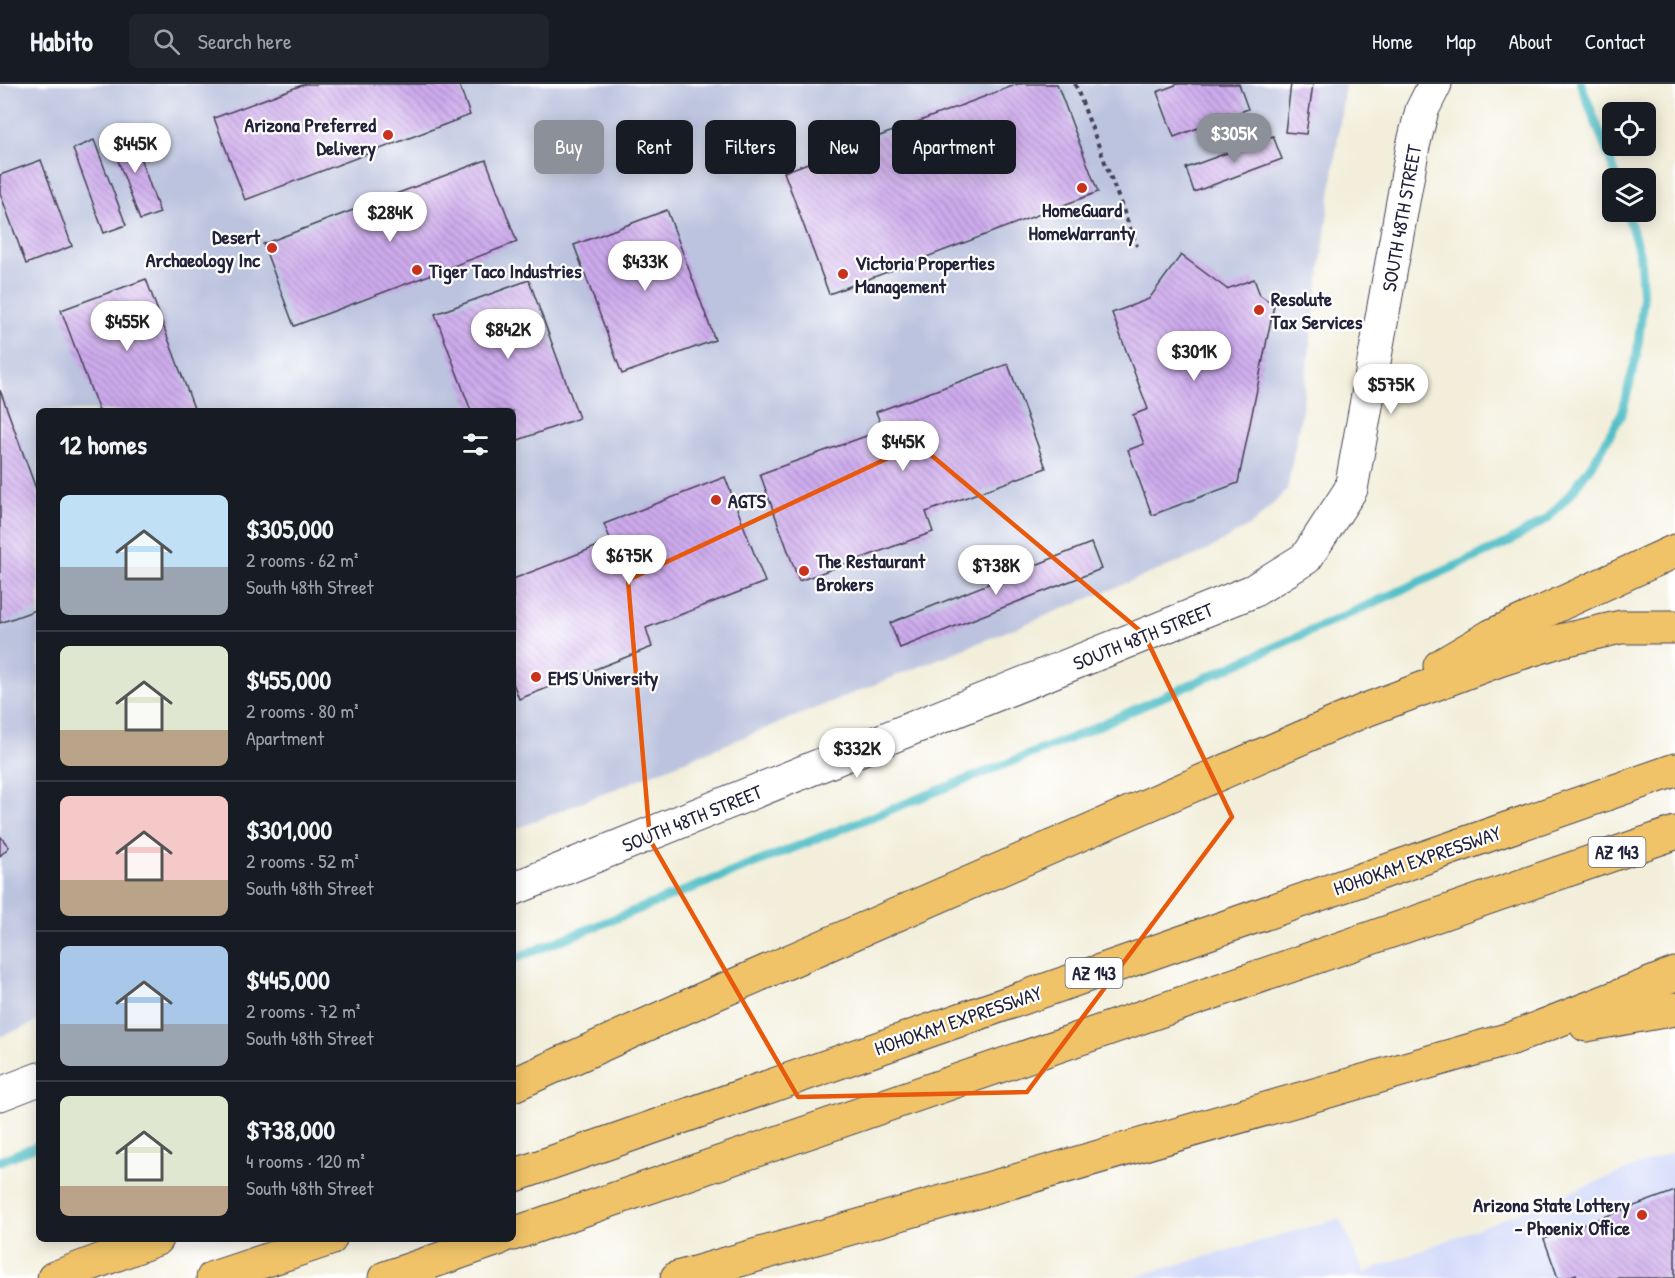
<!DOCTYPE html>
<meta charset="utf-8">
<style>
:root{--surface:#171b24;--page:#20242c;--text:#f1f3f6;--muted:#9ea1a6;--line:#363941;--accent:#8c9099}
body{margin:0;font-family:"Patrick Hand",sans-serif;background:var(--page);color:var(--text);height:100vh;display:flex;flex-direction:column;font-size:22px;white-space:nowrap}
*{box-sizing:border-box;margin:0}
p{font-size:20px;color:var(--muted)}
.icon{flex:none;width:33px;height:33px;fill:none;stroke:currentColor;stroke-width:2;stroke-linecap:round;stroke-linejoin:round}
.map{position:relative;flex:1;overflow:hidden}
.panel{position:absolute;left:36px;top:324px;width:480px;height:834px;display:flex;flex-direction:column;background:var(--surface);border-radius:9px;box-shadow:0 3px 15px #0003}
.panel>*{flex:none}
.top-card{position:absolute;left:534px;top:36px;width:570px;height:54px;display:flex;gap:12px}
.controls{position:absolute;left:1602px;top:18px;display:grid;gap:12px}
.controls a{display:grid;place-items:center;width:54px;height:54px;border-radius:9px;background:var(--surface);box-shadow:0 3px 15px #0003;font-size:30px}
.price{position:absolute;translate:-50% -51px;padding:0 14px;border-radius:21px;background:#fff;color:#222;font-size:20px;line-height:39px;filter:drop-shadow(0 2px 3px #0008)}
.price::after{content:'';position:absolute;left:50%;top:36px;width:18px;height:14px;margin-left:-9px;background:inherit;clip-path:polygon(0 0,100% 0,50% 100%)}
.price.selected{background:var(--accent);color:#fff}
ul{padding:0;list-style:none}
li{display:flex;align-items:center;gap:18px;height:150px;padding:0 24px}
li+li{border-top:2px solid var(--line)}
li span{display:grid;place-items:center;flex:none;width:168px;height:120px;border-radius:9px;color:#555}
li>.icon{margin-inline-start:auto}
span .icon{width:72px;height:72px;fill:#fffc;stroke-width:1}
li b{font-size:26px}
h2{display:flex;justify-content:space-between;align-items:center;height:72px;padding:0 24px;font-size:26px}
.chip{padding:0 21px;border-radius:9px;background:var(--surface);box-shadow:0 3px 15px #0003;font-size:21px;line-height:54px}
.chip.selected{background:var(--accent);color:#fff}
header{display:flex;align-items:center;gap:36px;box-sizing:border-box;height:84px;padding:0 30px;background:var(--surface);border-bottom:2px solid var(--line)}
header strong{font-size:28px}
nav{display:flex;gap:33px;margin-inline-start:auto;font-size:21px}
.search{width:420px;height:54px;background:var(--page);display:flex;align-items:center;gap:15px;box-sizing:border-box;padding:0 21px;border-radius:9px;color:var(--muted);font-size:22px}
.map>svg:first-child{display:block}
.built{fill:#d1d9f9}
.industrial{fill:#bbc3de}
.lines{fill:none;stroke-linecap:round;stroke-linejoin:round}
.stream{stroke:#52bfc8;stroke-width:9}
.building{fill:url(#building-back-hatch)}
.street-casing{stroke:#414153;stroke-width:35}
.highway-casing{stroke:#414153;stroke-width:35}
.path{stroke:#414153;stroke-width:4;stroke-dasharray:4.5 4.5;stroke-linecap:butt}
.street{stroke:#fff;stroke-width:33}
.highway{stroke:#f0c369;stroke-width:33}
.marked{fill:none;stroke:#e8590c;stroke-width:4.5;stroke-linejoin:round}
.poi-dot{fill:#c8321e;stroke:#fff;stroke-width:2}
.labels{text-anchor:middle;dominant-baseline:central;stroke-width:4.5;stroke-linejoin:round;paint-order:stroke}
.shield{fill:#fff;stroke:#646476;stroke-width:1.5}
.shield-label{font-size:18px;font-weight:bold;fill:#22223b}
.poi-label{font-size:20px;font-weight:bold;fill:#22223b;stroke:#fff;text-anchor:start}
.street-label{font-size:20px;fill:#22223b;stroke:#fff}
</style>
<header>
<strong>Habito</strong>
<div class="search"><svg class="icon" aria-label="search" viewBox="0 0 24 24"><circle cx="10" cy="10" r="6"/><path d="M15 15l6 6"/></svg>Search here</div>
<nav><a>Home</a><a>Map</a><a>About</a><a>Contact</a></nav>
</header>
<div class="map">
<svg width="1675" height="1194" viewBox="0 0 1675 1194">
<defs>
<pattern id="building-back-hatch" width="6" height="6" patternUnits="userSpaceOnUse" patternTransform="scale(1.5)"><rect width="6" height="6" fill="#ceabed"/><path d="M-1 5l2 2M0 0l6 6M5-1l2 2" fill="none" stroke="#a78bc1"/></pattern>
</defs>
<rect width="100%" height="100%" fill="#fff"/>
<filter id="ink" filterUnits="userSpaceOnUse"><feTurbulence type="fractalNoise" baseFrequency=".0167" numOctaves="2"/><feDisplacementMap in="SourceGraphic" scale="12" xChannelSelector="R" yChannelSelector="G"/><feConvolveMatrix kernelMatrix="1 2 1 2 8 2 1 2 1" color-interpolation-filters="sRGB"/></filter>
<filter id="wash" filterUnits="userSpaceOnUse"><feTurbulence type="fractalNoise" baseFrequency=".008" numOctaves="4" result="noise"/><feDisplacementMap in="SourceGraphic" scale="24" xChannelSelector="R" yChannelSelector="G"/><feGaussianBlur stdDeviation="1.35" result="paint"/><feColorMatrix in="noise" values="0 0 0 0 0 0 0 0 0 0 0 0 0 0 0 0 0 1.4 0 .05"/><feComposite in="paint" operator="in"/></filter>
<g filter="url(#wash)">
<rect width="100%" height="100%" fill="#f2eeda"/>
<!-- built -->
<polygon class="built" points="1675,1067 1675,1194 1131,1194 1340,1134 1364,1189"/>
<!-- industrial -->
<polygon class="industrial" points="0,0 1345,0 1301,331 1287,406 1254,439 1204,468 513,746 513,327 39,327 39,937 0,953"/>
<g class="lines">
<!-- stream -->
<g class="stream">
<polyline points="1581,0 1617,94"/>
<polyline points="513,875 1071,654 1507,459 1547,435 1572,408 1599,370 1622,329 1637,271 1643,216 1640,172 1627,128"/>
<polyline points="0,1077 39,1061"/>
</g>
</g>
<g id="blocks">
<!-- building -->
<g class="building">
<polygon points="305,0 459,0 470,31 245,116 214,34"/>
<polygon points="1018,0 1057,0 1098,108 829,210 784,88"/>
<polygon points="1178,0 1239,0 1248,25 1174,53 1157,8"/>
<polygon points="1291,0 1313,0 1306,50 1285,48"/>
<polygon points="130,45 160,129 140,136 109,52"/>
<polygon points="1273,52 1282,75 1194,108 1186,84"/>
<polygon points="94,56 126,141 104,149 73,65"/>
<polygon points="41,76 72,162 26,180 0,109 0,91"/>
<polygon points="486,76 517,158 294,242 263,160"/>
<polygon points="667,126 715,256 622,290 574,161"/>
<polygon points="1181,171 1227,205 1254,195 1260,211 1274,221 1238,399 1152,431 1128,366 1144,360 1133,331 1148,325 1112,229 1149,215"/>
<polygon points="146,195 195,327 99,327 61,226"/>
<polygon points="529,196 579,334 513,358 513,327 471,327 435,230"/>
<polygon points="1008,280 1046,384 926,428 933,448 799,497 760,390 883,346 876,328"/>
<polygon points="0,306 39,413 39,525 0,539"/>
<polygon points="725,393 765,498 646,544 652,563 519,615 513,599 513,495 611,457 604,440"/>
<polygon points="1091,459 1101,485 900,564 890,539"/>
<polygon points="0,752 9,763 0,772"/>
<polygon points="1675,1107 1675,1194 1577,1194 1576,1190 1566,1194 1558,1194 1544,1155"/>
</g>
</g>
</g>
<g filter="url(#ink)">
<use href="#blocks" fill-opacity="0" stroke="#414153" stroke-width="1.5"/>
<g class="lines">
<defs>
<g id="street">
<polyline points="513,805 1253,507 1306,474 1351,405 1413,62 1422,26 1435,0"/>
<polyline points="0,1010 39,995"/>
</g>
<g id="highway">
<polyline points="1440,582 1491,552 1675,467"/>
<polyline points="1586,941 1675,925"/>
<polyline points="513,1001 710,912 1363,627 1499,576 1559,557 1621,543 1675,543"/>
<polyline points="513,1092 1675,686"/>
<polyline points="513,1150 1675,749"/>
<polyline points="54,1194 157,1155"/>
<polyline points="213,1194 330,1155"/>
<polyline points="385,1194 498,1155"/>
<polyline points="677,1194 1513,954 1675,890"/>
</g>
</defs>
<!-- street casing -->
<use href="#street" class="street-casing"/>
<!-- highway casing -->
<use href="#highway" class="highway-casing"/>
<!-- path -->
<polyline class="path" points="1075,0 1137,162"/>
<!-- street -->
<use href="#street" class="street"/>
<!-- highway -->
<use href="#highway" class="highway"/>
</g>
</g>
<!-- marked area -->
<path class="marked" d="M918,360l226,190 88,183 -205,275 -229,5 -148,-257 -22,-260z"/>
<!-- markers -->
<g class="poi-dot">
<circle cx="388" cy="51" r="6"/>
<circle cx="1082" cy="104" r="6"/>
<circle cx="272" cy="164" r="6"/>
<circle cx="417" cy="186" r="6"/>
<circle cx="843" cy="190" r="6"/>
<circle cx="1259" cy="226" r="6"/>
<circle cx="716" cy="416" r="6"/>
<circle cx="804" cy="487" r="6"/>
<circle cx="536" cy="593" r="6"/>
<circle cx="1642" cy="1131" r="6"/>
</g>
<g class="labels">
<!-- shield labels -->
<g class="shield">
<rect x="1588.5" y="753" width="57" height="30" rx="4.5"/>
<rect x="1065.5" y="874" width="57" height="30" rx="4.5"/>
</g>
<g class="shield-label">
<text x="1617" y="768">AZ 143</text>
<text x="1094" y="889">AZ 143</text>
</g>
<!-- poi labels -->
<g class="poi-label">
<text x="376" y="40" text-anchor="end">Arizona Preferred<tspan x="376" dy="23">Delivery</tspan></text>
<text x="1082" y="125" text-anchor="middle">HomeGuard<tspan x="1082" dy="23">HomeWarranty</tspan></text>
<text x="260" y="152" text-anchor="end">Desert<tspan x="260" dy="23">Archaeology Inc</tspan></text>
<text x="855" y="178">Victoria Properties<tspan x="855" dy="23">Management</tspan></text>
<text x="429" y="186">Tiger Taco Industries</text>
<text x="1271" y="214">Resolute<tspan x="1271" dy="23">Tax Services</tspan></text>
<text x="728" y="416">AGTS</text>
<text x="816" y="476">The Restaurant<tspan x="816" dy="23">Brokers</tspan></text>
<text x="548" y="593">EMS University</text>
<text x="1630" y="1120" text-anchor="end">Arizona State Lottery<tspan x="1630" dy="23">- Phoenix Office</tspan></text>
</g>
<!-- street labels -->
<g class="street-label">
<text transform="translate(1401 134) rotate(-80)">SOUTH 48TH STREET</text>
<text transform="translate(1143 552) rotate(-22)">SOUTH 48TH STREET</text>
<text transform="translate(692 734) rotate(-22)">SOUTH 48TH STREET</text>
<text transform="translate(1417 776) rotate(-19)">HOHOKAM EXPRESSWAY</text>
<text transform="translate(958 936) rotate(-19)">HOHOKAM EXPRESSWAY</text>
</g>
</g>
</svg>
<div class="controls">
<a><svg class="icon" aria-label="locate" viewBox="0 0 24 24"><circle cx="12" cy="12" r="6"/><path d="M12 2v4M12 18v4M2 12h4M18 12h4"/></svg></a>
<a><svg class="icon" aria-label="layers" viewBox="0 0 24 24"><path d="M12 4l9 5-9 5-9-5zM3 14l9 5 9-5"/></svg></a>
</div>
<b class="price selected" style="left:1234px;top:80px">$305K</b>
<b class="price" style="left:135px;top:90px">$445K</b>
<b class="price" style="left:390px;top:159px">$284K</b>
<b class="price" style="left:645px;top:208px">$433K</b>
<b class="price" style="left:127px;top:268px">$455K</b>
<b class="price" style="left:508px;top:276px">$842K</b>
<b class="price" style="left:1194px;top:298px">$301K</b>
<b class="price" style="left:1391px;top:331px">$575K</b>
<b class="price" style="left:903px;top:388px">$445K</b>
<b class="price" style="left:629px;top:502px">$675K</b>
<b class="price" style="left:996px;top:512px">$738K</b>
<b class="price" style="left:857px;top:695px">$332K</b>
<div class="top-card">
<a class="chip selected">Buy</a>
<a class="chip">Rent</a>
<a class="chip">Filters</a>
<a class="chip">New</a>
<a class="chip">Apartment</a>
</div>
<section class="panel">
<h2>12 homes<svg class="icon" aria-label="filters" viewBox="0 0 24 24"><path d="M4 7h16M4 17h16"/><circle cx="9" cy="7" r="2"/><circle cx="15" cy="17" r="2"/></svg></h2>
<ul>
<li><span style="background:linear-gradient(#bfe0f5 60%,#9aa5b1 0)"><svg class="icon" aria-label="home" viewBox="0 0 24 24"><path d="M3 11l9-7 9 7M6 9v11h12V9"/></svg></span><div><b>$305,000</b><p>2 rooms · 62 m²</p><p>South 48th Street</p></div></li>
<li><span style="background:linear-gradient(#dfe7d0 70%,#b9a48a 0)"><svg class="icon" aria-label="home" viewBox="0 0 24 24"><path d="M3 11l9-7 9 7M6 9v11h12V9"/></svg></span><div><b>$455,000</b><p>2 rooms · 80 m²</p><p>Apartment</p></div></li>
<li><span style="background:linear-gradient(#f6c9c9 70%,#b9a48a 0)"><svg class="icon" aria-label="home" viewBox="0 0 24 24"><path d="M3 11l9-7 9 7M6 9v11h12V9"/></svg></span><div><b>$301,000</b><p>2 rooms · 52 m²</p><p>South 48th Street</p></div></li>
<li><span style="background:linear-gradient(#a9c7e8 65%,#9aa5b1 0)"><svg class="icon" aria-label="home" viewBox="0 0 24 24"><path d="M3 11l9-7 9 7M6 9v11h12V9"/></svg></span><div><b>$445,000</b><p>2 rooms · 72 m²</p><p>South 48th Street</p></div></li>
<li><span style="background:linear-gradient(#dfe7d0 75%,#b9a48a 0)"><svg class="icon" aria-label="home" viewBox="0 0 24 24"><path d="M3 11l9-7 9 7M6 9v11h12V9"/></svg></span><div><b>$738,000</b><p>4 rooms · 120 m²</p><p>South 48th Street</p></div></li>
</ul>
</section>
</div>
